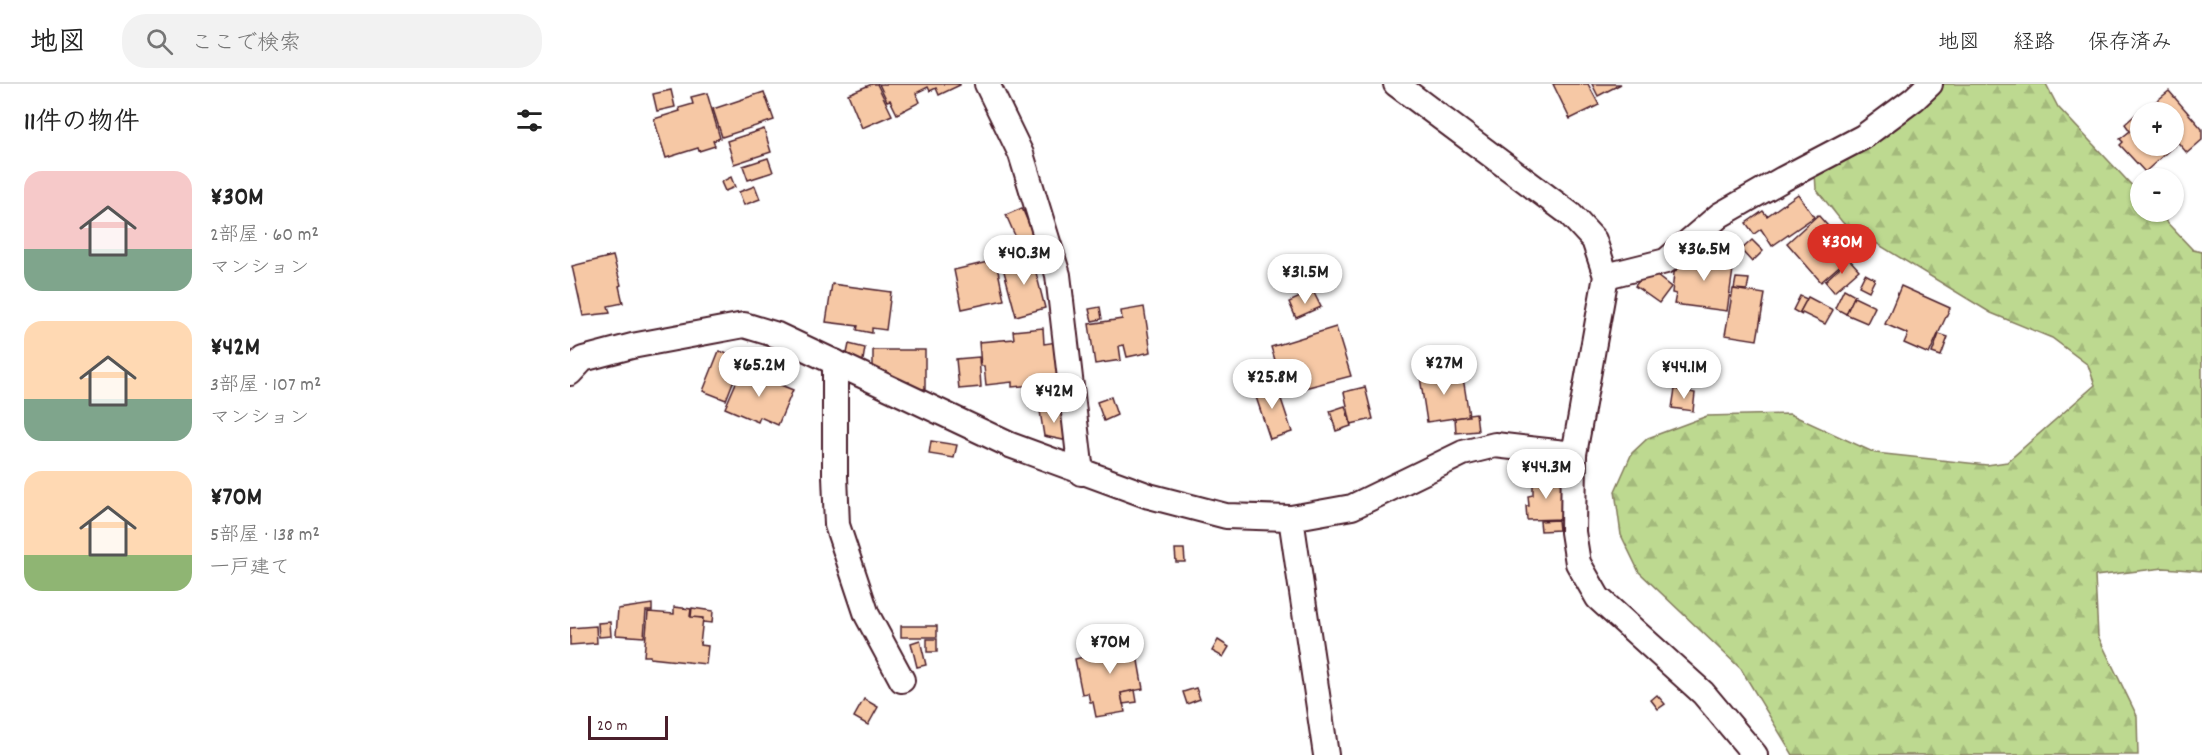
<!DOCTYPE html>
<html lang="ja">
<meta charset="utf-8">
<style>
:root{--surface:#fff;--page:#f2f2f2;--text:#222;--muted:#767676;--line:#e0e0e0;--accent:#d93025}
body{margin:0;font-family:Dekko,"Klee One",sans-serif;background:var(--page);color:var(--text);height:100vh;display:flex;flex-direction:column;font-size:22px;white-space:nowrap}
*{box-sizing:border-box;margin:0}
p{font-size:20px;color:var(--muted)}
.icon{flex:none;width:33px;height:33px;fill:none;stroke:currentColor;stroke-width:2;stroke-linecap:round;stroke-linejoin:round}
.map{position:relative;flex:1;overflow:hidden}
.sheet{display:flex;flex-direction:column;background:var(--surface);width:570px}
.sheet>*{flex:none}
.controls{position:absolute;left:1560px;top:18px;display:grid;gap:12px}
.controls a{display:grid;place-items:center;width:54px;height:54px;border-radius:50%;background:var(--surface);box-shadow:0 2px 4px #0004;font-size:30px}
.scale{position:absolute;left:18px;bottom:15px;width:80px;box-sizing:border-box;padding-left:6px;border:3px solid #4a1f2b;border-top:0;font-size:16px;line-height:21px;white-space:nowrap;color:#4a1f2b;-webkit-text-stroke:4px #fff;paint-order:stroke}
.price{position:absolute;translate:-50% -51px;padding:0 14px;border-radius:21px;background:#fff;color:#222;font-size:20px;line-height:39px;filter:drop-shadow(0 2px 3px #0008)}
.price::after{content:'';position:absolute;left:50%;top:36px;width:18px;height:14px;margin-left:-9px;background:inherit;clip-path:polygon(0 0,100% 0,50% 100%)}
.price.current{background:var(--accent);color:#fff}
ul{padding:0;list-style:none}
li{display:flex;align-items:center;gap:18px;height:150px;padding:0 24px}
li span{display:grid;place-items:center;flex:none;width:168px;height:120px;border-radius:18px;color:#555}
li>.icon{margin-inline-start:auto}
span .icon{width:72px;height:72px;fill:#fffc;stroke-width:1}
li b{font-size:26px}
h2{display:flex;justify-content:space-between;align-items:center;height:72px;padding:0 24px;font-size:26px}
header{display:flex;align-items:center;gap:36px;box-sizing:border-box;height:84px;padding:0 30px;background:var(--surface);border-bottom:2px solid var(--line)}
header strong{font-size:28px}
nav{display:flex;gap:33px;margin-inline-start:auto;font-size:21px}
.search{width:420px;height:54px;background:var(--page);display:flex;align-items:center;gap:15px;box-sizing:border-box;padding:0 21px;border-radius:24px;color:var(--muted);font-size:22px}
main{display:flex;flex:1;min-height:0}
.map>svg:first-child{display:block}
.forest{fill:url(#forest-firs);stroke:#847c5e;stroke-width:1.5}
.building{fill:#f6c8a5;stroke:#4a1f2b;stroke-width:1.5}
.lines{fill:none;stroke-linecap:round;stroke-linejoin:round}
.street-casing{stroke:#4a1f2b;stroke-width:28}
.street{stroke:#fff;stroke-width:24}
</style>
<header>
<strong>地図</strong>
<div class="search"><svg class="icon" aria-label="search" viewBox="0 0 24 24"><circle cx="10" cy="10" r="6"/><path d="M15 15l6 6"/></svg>ここで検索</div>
<nav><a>地図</a><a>経路</a><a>保存済み</a></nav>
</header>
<main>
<section class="sheet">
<h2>11件の物件<svg class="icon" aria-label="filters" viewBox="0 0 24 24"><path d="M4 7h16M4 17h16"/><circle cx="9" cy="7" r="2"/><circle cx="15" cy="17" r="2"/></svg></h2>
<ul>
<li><span style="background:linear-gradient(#f6c9c9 65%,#7fa58c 0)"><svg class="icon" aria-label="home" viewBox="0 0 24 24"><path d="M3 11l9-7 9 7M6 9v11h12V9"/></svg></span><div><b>¥30M</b><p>2部屋 · 60 m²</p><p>マンション</p></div></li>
<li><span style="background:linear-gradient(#ffd9b3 65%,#7fa58c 0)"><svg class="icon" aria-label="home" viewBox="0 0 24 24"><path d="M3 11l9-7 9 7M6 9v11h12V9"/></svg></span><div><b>¥42M</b><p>3部屋 · 107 m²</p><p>マンション</p></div></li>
<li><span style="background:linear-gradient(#ffd9b3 70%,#8fb573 0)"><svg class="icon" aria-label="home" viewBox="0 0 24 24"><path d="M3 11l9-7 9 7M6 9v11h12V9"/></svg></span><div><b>¥70M</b><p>5部屋 · 138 m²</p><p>一戸建て</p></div></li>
</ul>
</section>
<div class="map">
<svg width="1632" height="671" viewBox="0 0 1632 671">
<defs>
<pattern id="forest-firs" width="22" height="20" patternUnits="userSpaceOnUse" patternTransform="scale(1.5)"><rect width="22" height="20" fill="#bdd990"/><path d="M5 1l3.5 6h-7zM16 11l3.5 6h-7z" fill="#a4ba7c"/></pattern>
</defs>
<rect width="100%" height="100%" fill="#fff"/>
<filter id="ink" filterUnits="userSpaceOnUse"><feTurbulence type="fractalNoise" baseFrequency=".0167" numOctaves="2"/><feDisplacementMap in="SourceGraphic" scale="12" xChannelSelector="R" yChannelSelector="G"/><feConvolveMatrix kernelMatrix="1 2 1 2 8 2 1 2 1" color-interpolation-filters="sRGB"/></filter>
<g filter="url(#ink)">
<!-- forest -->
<polygon class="forest" points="1343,0 1476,0 1488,23 1570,110 1570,128 1587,128 1623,166 1632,168 1632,487 1594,484 1525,492 1528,552 1567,632 1568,671 1223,671 1171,585 1069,488 1051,451 1045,407 1062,369 1078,354 1137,332 1220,330 1305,369 1417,381 1437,378 1525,301 1518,281 1482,254 1421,229 1273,139 1246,105 1244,73 1332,15"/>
<!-- building -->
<g class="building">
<polygon points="302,0 307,0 322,31 292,44 278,10"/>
<polygon points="309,0 390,0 390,1 369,11 366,4 360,7 358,3 346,9 350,18 327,30 320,16 317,17"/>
<polygon points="983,0 1018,0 1029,21 1000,35"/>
<polygon points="1022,0 1051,0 1028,12"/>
<polygon points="101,6 105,23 87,27 83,10"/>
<polygon points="1599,7 1632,45 1632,56 1617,69 1604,54 1604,28 1591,28 1592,27 1584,19"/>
<polygon points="194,8 204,36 152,53 143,25"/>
<polygon points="137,9 150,54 143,57 145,62 129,67 128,64 96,74 84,35 110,27 109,24 123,20 121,13"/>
<polygon points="1575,22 1580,28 1570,28 1570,62 1604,62 1604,55 1607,59 1575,88 1550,61 1553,58 1550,55 1560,47 1555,40"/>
<polygon points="194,45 201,68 164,80 157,57"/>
<polygon points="198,74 203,88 178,96 173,82"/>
<polygon points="161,93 165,103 155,107 151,98"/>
<polygon points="185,102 190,115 174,121 169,108"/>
<polygon points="1228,110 1244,133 1202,162 1191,145 1184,150 1176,139 1193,127 1197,132"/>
<polygon points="452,124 466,157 450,163 436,131"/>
<polygon points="1248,131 1283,170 1251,198 1217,159"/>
<polygon points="1182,156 1193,167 1182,178 1171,166"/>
<polygon points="1140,169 1165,172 1157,227 1104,220 1106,210 1102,209 1104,189 1117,171 1140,176"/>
<polygon points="43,172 51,201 49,202 53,219 38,222 40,229 13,232 2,182"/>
<polygon points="462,173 475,224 446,232 432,180"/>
<polygon points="1279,175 1289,186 1264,208 1255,197"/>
<polygon points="422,177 423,183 427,182 434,216 392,225 384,186"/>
<polygon points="1078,185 1101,203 1089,219 1065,202"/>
<polygon points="1295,190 1305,195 1299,207 1289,202"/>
<polygon points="1166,194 1179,195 1177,206 1164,205"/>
<polygon points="262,200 321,208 316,246 302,244 302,249 287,246 288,242 256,238"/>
<polygon points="1331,202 1380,224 1359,270 1334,259 1338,250 1315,240"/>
<polygon points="1163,205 1195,210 1187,256 1155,251"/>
<polygon points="1274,205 1285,211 1276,230 1265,224"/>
<polygon points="743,207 751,223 726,234 719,218"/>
<polygon points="1230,212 1237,215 1230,228 1232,231 1223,226"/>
<polygon points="1238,213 1263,226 1255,240 1230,228"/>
<polygon points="1284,213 1305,223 1297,239 1276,230"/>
<polygon points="530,223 532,235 522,237 519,225"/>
<polygon points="574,223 581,268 557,273 554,261 549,262 551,276 525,280 519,240 552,235 551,227"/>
<polygon points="766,243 781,292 715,309 701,263"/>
<polygon points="473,244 474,260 487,258 492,312 470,313 468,293 463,293 463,301 442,303 442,298 416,301 414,282 411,282 409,258 444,255 443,247"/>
<polygon points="1369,250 1378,253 1371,272 1362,269"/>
<polygon points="279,260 295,264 291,288 275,279"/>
<polygon points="303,266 355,266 355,305 339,305 339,298 310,298 310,286 303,286"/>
<polygon points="149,267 172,275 156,316 133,307"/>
<polygon points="891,272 894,288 852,292 850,279"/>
<polygon points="409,273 411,303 389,305 386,275"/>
<polygon points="172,285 223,306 208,341 190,333 188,338 155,324"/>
<polygon points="892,287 899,332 857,338 850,293"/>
<polygon points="705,297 722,348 700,355 683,304"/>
<polygon points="795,303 803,335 781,340 774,308"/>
<polygon points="1105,305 1125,309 1123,327 1102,324"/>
<polygon points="541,313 547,331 534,337 527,318"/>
<polygon points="775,322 781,342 766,347 760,327"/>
<polygon points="493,323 498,357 474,352 470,327"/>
<polygon points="906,329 908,347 886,349 885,334 899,332 898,330"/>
<polygon points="361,357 387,361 384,374 359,370"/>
<polygon points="991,391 994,435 957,436 956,422 959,422 958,412 963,411 963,397 973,397 973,392"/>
<polygon points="988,436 989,446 971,447 970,437"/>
<polygon points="605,465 614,465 615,478 606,478"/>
<polygon points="82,520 82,527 76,527 74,553 46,551 48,525"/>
<polygon points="104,523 121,525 120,532 133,534 130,561 138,562 136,580 80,574 80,572 74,572 78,528 104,530"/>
<polygon points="122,524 143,527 142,539 133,538 133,534 121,533"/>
<polygon points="40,538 41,552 29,553 28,539"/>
<polygon points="26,542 27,559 0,561 0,544"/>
<rect x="331" y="542" width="36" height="11"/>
<polygon points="564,554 573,605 551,609 555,628 526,633 523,618 520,618 518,609 512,610 505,575 522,571 521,562"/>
<rect x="357" y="555" width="10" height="13"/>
<polygon points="350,556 356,581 347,583 341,559"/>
<polygon points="648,556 659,563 653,573 642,567"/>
<polygon points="626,604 630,615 617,620 613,608"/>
<polygon points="565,606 567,618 553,620 551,609"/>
<polygon points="1087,611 1095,620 1088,625 1081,616"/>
<polygon points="294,615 308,623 298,641 284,633"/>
</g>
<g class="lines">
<defs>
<g id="street">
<polyline points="417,0 451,70 488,191 511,389"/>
<polyline points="1036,192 1096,177 1150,131 1213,95 1293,53 1344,15 1360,0"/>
<polyline points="265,278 265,392 267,441 297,531 332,596"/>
<polyline points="0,289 13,275 62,262 174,241 207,251 440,361 579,412 656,432 721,434 782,423 893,369 925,361 1004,370 1036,192 1024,156 1000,130 826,0"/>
<polyline points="1004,370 1003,448 1008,479 1028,514 1133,609 1185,671"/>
<polyline points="721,434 756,671"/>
</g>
</defs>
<!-- street casing -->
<use href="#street" class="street-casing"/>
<!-- street -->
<use href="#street" class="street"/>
</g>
</g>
</svg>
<div class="controls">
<a>+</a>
<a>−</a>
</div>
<div class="scale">20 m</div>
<b class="price current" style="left:1272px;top:191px">¥30M</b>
<b class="price" style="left:1134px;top:198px">¥36.5M</b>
<b class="price" style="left:454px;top:202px">¥40.3M</b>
<b class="price" style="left:735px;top:221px">¥31.5M</b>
<b class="price" style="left:874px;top:312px">¥27M</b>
<b class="price" style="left:189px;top:314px">¥65.2M</b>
<b class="price" style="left:1114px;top:316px">¥44.1M</b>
<b class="price" style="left:702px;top:326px">¥25.8M</b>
<b class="price" style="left:484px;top:340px">¥42M</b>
<b class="price" style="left:976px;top:416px">¥44.3M</b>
<b class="price" style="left:540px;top:591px">¥70M</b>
</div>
</main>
